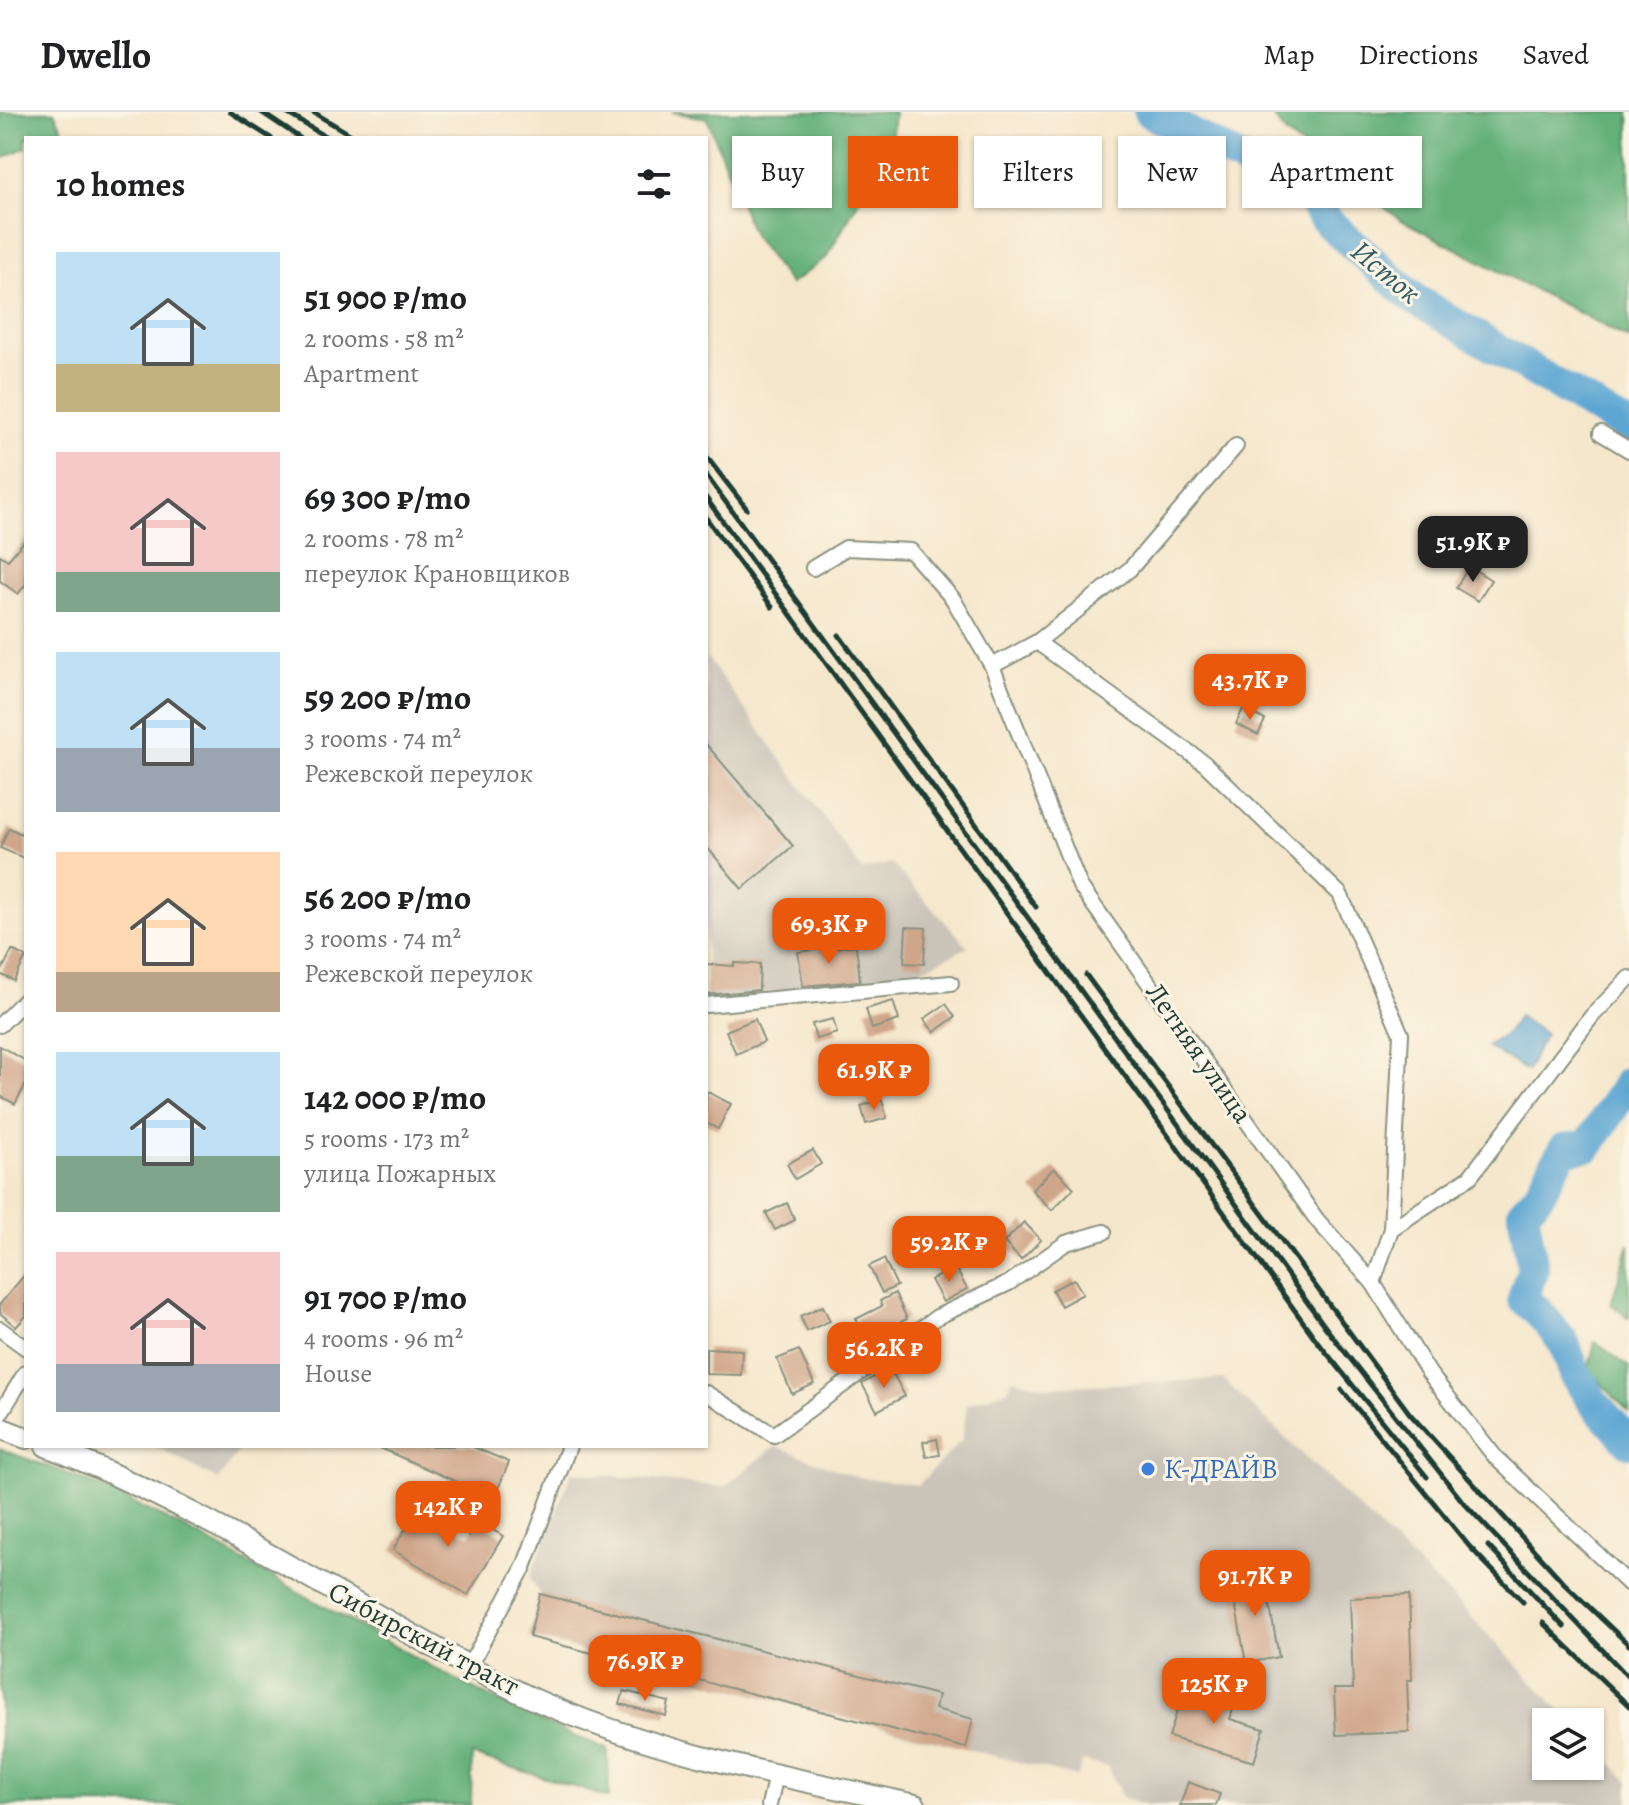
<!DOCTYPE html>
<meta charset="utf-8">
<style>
:root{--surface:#fff;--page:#f2f2f2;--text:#202124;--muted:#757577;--line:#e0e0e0;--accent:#ea580c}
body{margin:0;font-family:Alegreya,serif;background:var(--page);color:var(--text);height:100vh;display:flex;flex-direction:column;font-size:30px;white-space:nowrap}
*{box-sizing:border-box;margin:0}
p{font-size:26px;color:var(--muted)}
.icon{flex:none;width:44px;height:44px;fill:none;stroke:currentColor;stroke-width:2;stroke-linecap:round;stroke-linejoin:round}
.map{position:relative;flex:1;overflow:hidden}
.side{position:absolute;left:24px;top:24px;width:684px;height:1312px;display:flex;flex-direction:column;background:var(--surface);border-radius:0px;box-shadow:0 2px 6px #0004}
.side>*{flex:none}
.banner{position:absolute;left:732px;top:24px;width:760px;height:72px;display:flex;gap:16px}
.buttons{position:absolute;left:1532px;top:1596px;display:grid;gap:16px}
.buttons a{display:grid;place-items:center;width:72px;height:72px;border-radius:0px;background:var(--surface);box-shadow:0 2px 6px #0004;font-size:40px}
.price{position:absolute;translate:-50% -68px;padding:0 18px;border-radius:16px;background:var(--accent);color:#fff;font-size:26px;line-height:52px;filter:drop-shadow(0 2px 4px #0008)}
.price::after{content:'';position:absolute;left:50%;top:48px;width:24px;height:18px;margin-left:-12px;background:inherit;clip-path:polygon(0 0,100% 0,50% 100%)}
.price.active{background:#222;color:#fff}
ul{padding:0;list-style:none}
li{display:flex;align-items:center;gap:24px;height:200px;padding:0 32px}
li span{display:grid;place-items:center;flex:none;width:224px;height:160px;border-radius:0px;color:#555}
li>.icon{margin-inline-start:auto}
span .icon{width:96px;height:96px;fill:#fffc;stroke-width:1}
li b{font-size:34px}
h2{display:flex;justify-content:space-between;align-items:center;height:96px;padding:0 32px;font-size:34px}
.chip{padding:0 28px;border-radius:0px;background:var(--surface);box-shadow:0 2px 6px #0004;font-size:28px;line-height:72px}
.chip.active{background:var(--accent);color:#fff}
header{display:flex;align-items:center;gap:48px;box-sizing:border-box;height:112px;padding:0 40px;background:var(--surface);border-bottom:2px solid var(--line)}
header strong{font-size:38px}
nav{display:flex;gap:44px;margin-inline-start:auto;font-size:28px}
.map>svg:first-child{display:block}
.industrial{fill:#c9c3b8}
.forest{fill:#64b079;stroke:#427656;stroke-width:2}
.water{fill:#5ba6d3;stroke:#3d7284;stroke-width:2}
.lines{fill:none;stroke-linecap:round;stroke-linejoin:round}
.river{stroke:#5ba6d3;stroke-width:32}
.building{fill:#d0a68a}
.minor-casing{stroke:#8a9280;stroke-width:18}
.secondary-casing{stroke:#8a9280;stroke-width:24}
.minor{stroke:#fff;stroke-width:14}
.secondary{stroke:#fff;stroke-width:20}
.rail{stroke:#1f3d34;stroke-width:5}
.shop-dot{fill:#3f7fe0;stroke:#fcf5e5;stroke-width:3}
.labels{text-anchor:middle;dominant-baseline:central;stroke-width:6;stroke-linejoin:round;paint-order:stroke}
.street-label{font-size:28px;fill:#1f3d34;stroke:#fcf5e5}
.shop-label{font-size:28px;fill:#366cbe;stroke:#fcf5e5;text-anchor:start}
.water-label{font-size:30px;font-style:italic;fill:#315c64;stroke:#fcf5e5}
</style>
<header>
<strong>Dwello</strong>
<nav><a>Map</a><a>Directions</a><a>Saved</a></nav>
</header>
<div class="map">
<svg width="1629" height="1693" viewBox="0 0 1629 1693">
<rect width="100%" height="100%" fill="#fcf5e5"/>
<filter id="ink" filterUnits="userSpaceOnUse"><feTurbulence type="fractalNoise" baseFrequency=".0125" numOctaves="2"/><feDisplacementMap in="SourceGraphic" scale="16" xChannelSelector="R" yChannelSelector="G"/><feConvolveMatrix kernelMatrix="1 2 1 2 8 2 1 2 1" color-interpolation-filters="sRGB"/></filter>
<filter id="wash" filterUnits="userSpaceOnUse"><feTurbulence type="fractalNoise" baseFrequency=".006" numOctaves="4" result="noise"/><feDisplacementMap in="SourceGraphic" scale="32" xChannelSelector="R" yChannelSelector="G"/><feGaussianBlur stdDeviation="1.8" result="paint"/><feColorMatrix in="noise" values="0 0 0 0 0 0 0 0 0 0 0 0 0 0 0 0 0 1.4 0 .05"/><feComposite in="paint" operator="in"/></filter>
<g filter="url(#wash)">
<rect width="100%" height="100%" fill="#f5e7cc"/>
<!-- industrial -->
<g class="industrial">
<polygon points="706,544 862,758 891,751 968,835 905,866 706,888"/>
<polygon points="1013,1267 1048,1275 1223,1267 1455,1488 1571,1610 1546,1610 1546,1654 1590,1654 1590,1629 1629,1670 1629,1693 1148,1693 1122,1685 1108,1655 1083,1649 1077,1665 529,1525 540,1483 530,1465 572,1360 724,1375 776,1334 856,1365 918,1373 962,1328 967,1292 1008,1278"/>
<polygon points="155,1334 242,1334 218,1368"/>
</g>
<!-- forest -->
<g class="forest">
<polygon points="0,0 54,0 63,18 46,26 26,26 26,35 0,48"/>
<polygon points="671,0 894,0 891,32 826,146 790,172 753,123 707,6"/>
<polygon points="1270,0 1629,0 1629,227 1401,108 1286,22"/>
<polygon points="1629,1132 1629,1206 1611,1192"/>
<polygon points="1595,1230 1629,1255 1629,1300 1588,1258"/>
<path d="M0,1337c34,13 69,24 102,39 173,79 328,194 506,261l1,49 -137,-43 -1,50h-471z"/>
</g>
<!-- water -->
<polygon class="water" points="1519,904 1545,922 1527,959 1487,934 1506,922"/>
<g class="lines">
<!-- river -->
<g class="river">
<polyline points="1149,0 1306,81 1329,111 1414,187 1629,316"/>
<polyline points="1629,970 1588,1034 1564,1037 1538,1084 1523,1100 1533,1156 1523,1187 1538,1199 1564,1231 1575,1262 1593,1290 1629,1330"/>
</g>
</g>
<g id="blocks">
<!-- building -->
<g class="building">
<polygon points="26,427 26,472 18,482 0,469 0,443 8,448"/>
<polygon points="1469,454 1491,468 1478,489 1456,476"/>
<polygon points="1243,597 1265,608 1258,623 1236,612"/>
<polygon points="706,632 793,734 742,777 706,734"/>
<polygon points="9,716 26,724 26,747 0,736"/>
<polygon points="906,815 926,816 924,852 904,851"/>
<polygon points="856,833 860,869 803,874 798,840"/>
<polygon points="12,838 26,845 14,869 0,862"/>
<polygon points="734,851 760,852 759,878 706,883 706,852 734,854"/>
<polygon points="893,889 899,908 872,917 866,897"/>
<polygon points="946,892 955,905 934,920 924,907"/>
<polygon points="755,907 764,930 736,942 726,919"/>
<polygon points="833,907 837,921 816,927 812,912"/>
<polygon points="0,934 26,949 26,972 15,992 0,984"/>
<polygon points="706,979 731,992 718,1017 706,1011"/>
<polygon points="882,988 887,1006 866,1012 861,994"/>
<polygon points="813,1038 821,1052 795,1067 787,1052"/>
<polygon points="1054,1056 1074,1076 1052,1098 1032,1078"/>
<polygon points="787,1091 795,1108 775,1118 766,1101"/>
<polygon points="957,1108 967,1131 949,1139 939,1116"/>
<polygon points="1024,1110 1041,1128 1021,1148 1004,1130"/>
<polygon points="884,1147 897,1174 882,1181 869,1154"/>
<polygon points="955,1155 967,1177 943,1190 931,1168"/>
<polygon points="26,1161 26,1204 16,1215 0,1201 0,1192"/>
<polygon points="1074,1167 1083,1182 1061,1194 1052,1178"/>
<polygon points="895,1181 907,1207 866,1227 856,1207 882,1194 880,1189"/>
<polygon points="823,1194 830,1209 807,1219 800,1204"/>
<polygon points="706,1236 742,1238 741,1263 706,1262"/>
<polygon points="799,1238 814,1272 792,1282 777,1247"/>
<polygon points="890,1256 905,1284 877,1299 862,1272"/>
<polygon points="937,1327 940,1343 926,1345 923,1330"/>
<polygon points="375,1334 471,1334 509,1350 495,1384 489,1384"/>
<polygon points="419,1394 469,1424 478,1409 503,1424 468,1483 393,1438"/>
<polygon points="1264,1462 1279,1545 1246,1551 1231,1468"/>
<polygon points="540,1482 938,1583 935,1597 973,1607 966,1636 529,1525"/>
<polygon points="1409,1483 1412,1568 1407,1568 1409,1620 1336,1623 1334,1577 1353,1577 1350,1486"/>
<polygon points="1184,1575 1235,1591 1230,1607 1264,1617 1254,1650 1169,1625"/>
<polygon points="624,1579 669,1590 666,1604 620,1592"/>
<polygon points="1188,1670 1220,1682 1216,1693 1180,1693"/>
</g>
</g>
</g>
<g filter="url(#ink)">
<use href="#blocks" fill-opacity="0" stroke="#8a9280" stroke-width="2"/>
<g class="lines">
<defs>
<g id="minor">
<polyline points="1601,321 1629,338"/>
<polyline points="813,456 846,436 911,439 953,487 992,554 1080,774 1317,1108 1373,1171 1429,1261 1496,1346 1629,1472"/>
<polyline points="1037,530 1130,457 1236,334"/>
<polyline points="992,554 1037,530 1204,651 1340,782 1401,922 1391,1117"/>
<polyline points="706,893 951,871"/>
<polyline points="0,913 26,887"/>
<polyline points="1373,1171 1391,1117 1470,1065 1592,904 1629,866"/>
<polyline points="0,1217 26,1236"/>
<polyline points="706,1281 774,1323 937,1205 1009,1171 1066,1131 1104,1120"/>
<polyline points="0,1302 26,1260"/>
<polyline points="469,1554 524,1455 569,1334"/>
<polyline points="769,1693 776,1663"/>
</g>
<g id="secondary">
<polyline points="0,1316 26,1326"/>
<path d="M46,1334c121,47 232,114 345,177 53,29 106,61 161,84 116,49 241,71 363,98"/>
</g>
</defs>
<!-- minor casing -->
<use href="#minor" class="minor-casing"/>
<!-- secondary casing -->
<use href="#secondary" class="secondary-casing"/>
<!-- minor -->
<use href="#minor" class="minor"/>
<!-- secondary -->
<use href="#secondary" class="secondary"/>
<!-- rail -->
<g class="rail">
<polyline points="230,0 271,26"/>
<polyline points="261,0 300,26"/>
<polyline points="285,0 328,26"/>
<polyline points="313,0 356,26"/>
<polyline points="706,344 747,397"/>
<polyline points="706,363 1326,1216 1463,1390 1629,1566"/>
<polyline points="706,386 1317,1229 1427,1365"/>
<polyline points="706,406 772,495"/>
<polyline points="839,523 1036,795"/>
<polyline points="1086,863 1410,1302 1564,1471 1629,1533"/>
<polyline points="1342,1278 1469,1434 1523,1490"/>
<polyline points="1488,1434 1564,1515"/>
<polyline points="1543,1511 1629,1594"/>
</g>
</g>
</g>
<!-- markers -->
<circle class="shop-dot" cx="1148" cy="1357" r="8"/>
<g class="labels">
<!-- street labels -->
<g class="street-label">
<text transform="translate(1199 941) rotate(55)">Летняя улица</text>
<text transform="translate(424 1527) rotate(28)">Сибирский тракт</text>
</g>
<!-- shop labels -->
<g class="shop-label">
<text x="1164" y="1357">К-ДРАЙВ</text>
</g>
<!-- water labels -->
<g class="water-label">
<text transform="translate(1386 160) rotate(40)">Исток</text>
</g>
</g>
</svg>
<div class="buttons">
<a><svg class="icon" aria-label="layers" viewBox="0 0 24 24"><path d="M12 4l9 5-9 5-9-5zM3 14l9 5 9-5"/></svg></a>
</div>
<b class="price active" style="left:1473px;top:472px">51.9K ₽</b>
<b class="price" style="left:1250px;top:610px">43.7K ₽</b>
<b class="price" style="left:829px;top:854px">69.3K ₽</b>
<b class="price" style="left:874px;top:1000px">61.9K ₽</b>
<b class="price" style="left:949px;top:1172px">59.2K ₽</b>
<b class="price" style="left:884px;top:1278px">56.2K ₽</b>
<b class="price" style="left:448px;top:1437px">142K ₽</b>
<b class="price" style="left:1255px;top:1506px">91.7K ₽</b>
<b class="price" style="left:645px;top:1591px">76.9K ₽</b>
<b class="price" style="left:1214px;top:1614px">125K ₽</b>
<div class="banner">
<a class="chip">Buy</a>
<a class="chip active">Rent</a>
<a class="chip">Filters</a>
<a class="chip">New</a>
<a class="chip">Apartment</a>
</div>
<section class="side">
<h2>10 homes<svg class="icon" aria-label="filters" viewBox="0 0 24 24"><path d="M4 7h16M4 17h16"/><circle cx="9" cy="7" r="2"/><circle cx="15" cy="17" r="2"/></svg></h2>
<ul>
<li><span style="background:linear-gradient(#bfe0f5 70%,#c2b280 0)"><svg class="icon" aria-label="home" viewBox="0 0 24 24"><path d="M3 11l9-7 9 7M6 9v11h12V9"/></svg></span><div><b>51 900 ₽/mo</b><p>2 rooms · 58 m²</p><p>Apartment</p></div></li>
<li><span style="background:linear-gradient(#f6c9c9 75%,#7fa58c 0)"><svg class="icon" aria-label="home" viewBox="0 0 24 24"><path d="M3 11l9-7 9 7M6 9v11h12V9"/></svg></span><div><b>69 300 ₽/mo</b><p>2 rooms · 78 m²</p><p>переулок Крановщиков</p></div></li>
<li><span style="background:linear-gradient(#bfe0f5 60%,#9aa5b1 0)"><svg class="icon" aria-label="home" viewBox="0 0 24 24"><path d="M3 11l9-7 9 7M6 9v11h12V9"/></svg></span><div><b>59 200 ₽/mo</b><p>3 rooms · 74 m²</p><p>Режевской переулок</p></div></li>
<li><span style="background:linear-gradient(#ffd9b3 75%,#b9a48a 0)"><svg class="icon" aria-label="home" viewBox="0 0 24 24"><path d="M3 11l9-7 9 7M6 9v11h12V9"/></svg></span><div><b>56 200 ₽/mo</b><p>3 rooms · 74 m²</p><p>Режевской переулок</p></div></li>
<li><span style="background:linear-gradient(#bfe0f5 65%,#7fa58c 0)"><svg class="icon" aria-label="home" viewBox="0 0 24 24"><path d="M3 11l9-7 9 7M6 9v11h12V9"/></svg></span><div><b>142 000 ₽/mo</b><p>5 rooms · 173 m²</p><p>улица Пожарных</p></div></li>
<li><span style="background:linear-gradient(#f6c9c9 70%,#9aa5b1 0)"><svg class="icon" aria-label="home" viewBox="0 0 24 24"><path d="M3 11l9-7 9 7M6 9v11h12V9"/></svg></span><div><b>91 700 ₽/mo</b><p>4 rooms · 96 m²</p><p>House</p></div></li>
</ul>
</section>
</div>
